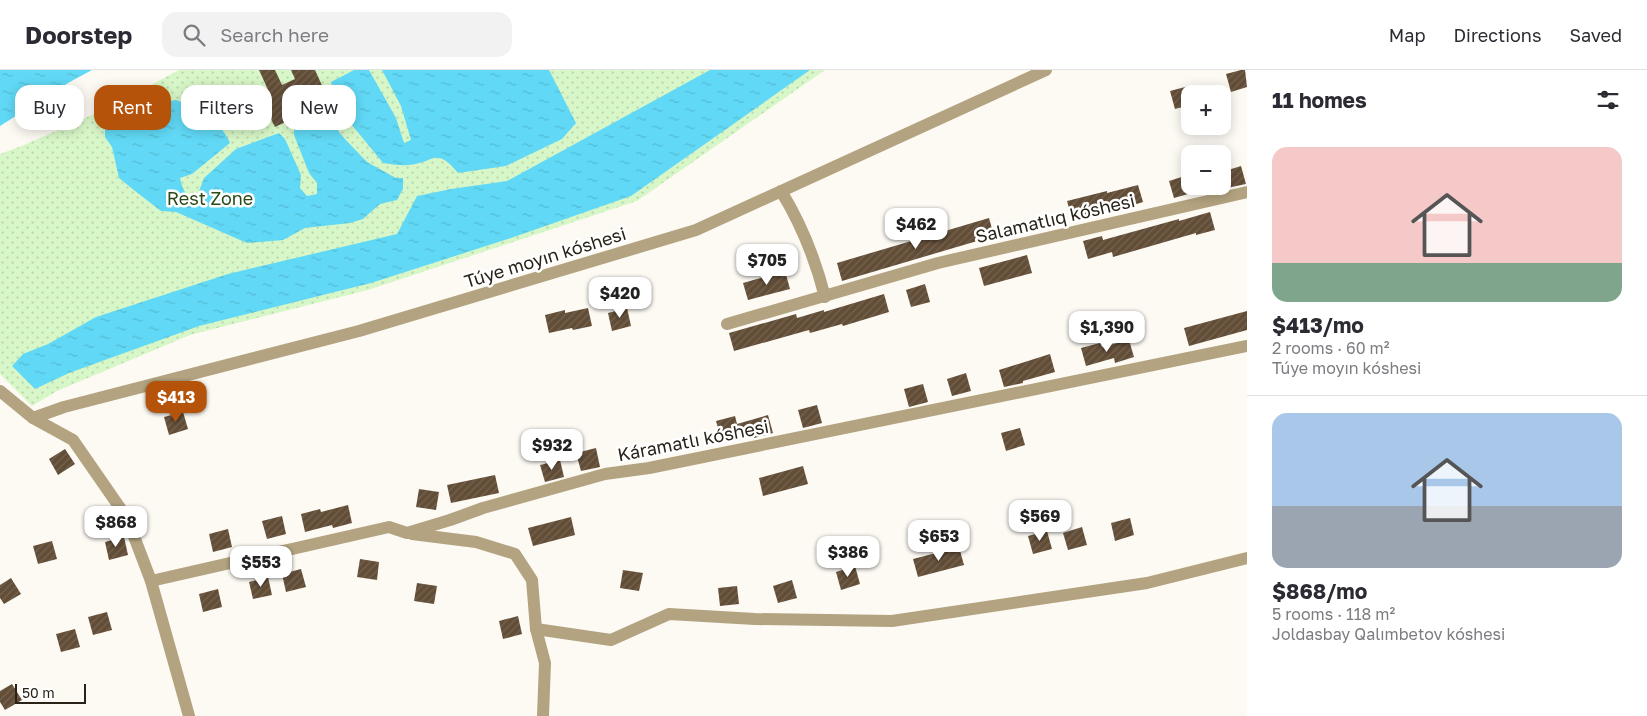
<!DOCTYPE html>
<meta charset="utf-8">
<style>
:root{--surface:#fff;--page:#f2f2f3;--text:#2b2b33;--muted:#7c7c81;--line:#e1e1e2;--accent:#b45309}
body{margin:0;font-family:"Golos Text",sans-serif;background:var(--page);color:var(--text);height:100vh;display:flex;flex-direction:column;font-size:19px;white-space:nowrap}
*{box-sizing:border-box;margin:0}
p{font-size:16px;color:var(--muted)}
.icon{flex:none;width:28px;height:28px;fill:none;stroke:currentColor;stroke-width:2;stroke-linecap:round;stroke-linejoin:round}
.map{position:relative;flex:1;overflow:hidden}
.drawer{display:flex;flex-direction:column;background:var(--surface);width:400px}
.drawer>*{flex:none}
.banner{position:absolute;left:15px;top:15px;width:475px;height:45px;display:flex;gap:10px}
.buttons{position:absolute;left:1181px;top:15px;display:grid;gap:10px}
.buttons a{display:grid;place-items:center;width:50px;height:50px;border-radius:10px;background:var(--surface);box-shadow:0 2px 12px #0003;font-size:25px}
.scale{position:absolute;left:15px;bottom:12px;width:71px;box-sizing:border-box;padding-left:5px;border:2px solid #292217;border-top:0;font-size:14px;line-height:18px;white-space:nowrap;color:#292217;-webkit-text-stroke:4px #fff;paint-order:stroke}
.price{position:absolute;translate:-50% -42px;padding:0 11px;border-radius:10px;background:#fff;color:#222;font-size:16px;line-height:32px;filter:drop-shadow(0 1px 2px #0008)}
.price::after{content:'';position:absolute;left:50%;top:30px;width:15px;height:11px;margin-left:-8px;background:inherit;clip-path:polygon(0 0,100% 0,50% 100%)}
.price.selected{background:var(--accent);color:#fff}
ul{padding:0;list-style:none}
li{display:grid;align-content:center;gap:10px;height:265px;padding:0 25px}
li+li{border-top:1px solid var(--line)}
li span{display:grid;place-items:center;height:155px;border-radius:15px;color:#555}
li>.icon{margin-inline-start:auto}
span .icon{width:90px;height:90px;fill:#fffc;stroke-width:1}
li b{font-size:21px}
h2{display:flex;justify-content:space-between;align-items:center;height:60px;padding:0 25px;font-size:21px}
.pill{padding:0 18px;border-radius:15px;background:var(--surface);box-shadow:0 2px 12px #0003;font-size:18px;line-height:45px}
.pill.selected{background:var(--accent);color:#fff}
header{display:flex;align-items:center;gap:30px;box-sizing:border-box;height:70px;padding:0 25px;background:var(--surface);border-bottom:1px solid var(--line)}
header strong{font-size:24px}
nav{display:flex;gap:28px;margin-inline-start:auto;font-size:18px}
.search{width:350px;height:45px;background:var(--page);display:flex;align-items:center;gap:12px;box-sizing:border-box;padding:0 18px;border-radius:15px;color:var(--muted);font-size:19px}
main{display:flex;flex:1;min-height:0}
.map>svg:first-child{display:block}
.park{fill:url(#park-dots)}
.water{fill:url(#water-ripples)}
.building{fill:url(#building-hatch)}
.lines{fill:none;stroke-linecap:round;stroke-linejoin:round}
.minor{stroke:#b3a380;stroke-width:12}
.labels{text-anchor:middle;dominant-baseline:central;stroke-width:5;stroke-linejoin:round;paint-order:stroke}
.park-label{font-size:18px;fill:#2b4a17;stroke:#fff}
.street-label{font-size:18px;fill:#292217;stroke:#fff}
</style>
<header>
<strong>Doorstep</strong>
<div class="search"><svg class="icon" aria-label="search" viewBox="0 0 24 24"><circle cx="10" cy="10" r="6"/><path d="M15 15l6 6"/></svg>Search here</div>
<nav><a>Map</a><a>Directions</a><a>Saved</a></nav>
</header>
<main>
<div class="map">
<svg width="1247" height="646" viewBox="0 0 1247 646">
<defs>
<pattern id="park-dots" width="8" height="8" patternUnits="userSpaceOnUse" patternTransform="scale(1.25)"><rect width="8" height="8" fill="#d8f7c8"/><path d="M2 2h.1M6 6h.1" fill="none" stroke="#b9d3ab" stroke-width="1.8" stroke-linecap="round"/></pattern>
<pattern id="water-ripples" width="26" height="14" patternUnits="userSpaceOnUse" patternTransform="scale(1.25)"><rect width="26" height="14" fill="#61d9f6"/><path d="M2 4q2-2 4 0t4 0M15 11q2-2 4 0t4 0" fill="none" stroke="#54bad2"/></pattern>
<pattern id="building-hatch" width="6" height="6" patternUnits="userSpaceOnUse" patternTransform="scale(1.25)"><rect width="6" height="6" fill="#624d37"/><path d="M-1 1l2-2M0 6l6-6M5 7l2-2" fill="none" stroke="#756351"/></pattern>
</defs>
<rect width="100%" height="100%" fill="#fdfaf4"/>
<!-- park -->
<polygon class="park" points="179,0 825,0 637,131 368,220 190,265 57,321 32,336 0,304 0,84 24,75 108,38"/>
<!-- water -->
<g class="water">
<polygon points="0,0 92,0 68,13 0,56"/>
<path d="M354,0h15l27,48 8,25 7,-3 -10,-34 -19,-36h167l27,53 -14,16 -56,27 -48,7c-23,-28 -25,-9 -50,-8 -8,1 -17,-1 -25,-2l-45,-55 -7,-26z"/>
<polygon points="710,0 810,0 631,126 511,168 371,213 199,256 69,303 35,319 12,296 23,284 48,274 96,247 228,204 397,164 417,126 451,119 507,111"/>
<path d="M176,30c21,8 46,22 54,43l-38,31 -12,4 2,8 5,10h10l7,-18 32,-29 43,-16 6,6 16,36 -1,13 7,8 10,-2v-11l-8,-10 -15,-38v-7l26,-10 12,5 12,15 23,24 29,16h7v11l-6,11 -17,4 -17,15 -13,4 -45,5 -22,12 -36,3 -71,-31 -15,-1 -26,-20 -16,-13 -7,-31 -7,-10v-9c23,-14 45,-25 71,-28z"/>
</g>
<!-- building -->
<g class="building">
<polygon points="259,0 275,0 282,15 295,9 291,0 315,0 329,31 275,57 260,27 269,22"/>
<polygon points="1241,0 1245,0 1247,17 1231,22 1226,4"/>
<polygon points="1189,16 1192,24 1190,24 1190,35 1175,39 1170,21"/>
<polygon points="1241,96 1246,114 1227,118 1222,102"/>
<polygon points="1188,105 1190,116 1209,116 1209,118 1174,128 1169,111"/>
<polygon points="1138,115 1143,132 1124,138 1124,136 1072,149 1067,131 1107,121 1107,123"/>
<polygon points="1210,142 1215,160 1196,165 1196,163 1113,187 1112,182 1088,189 1083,171 1102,166 1103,170 1179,149 1179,151"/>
<polygon points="989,148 994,166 842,211 837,193"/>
<polygon points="1027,185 1032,203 984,216 979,198"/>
<polygon points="785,201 790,219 748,230 743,213"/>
<polygon points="925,214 930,232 911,237 906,220"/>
<polygon points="884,224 889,242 843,256 842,254 810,263 809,260 734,281 729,263 796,244 797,248 824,240 824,242"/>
<polygon points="588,238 592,256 573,260 572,258 549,263 545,245 565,240 565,243"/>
<polygon points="627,238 631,256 612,261 608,243"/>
<polygon points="1247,241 1247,260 1189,276 1184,258"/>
<polygon points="1129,270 1134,287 1115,293 1114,288 1086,296 1081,278 1100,273 1102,277"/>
<polygon points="1050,284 1055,302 1023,311 1023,313 1004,317 999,300"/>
<polygon points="966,303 971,321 952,326 947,309"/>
<polygon points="923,314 928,332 909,337 904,319"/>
<polygon points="817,335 822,353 803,358 798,340"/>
<polygon points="183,342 188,359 169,365 164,347"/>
<polygon points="768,345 773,363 754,368 752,360 721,369 716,351 735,346 737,354"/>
<polygon points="1020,358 1025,375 1006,381 1001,363"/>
<polygon points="596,378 600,397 581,401 576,383"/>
<polygon points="65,379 75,394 58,405 49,389"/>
<polygon points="560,390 564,407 545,412 540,395"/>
<polygon points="803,396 808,414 763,426 759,408"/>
<polygon points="495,405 499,423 451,433 447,415"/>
<polygon points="419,419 439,422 436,440 416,437"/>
<polygon points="348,435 352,453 333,458 332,455 305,462 301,444 320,439 321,442"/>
<polygon points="282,446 286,464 267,469 262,451"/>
<polygon points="571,447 575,465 533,476 528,458"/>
<polygon points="1130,448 1134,465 1115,471 1111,453"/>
<polygon points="1082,457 1087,475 1068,480 1063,463"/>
<polygon points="228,459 232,477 213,482 209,464"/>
<polygon points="1047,461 1052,479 1033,484 1028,466"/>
<polygon points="124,467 128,485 109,490 105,472"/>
<polygon points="52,471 57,489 38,494 33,476"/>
<polygon points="959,477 964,495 918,507 913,489"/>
<polygon points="360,489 379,492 377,510 357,507"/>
<polygon points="855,496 860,514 841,520 836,502"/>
<polygon points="301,499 306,517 286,522 282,504"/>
<polygon points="623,500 643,503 639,521 620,518"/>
<polygon points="268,507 272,525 253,529 249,512"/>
<polygon points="11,508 21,524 4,534 0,528 0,515"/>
<polygon points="792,510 797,528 778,533 773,516"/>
<polygon points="417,513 437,516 434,534 414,531"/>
<polygon points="737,516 739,534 720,536 718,518"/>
<polygon points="218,519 222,537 203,542 199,524"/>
<polygon points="107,542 112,560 93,565 88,547"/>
<polygon points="518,546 522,564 503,569 499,551"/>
<polygon points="75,559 80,577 61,582 56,564"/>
<polygon points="12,614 22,630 5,640 0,632 0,621"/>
</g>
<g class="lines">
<!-- minor -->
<g class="minor">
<path d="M781,121c21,34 34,67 44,106"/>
<polyline points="727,254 938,193 1247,122"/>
<polyline points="0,321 33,348 73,370 127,448 151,511 189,646"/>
<polyline points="33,348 64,337 359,261 696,160 1046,0"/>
<polyline points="412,464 476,472 515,484 532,510 536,559 545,593 543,646"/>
<polyline points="151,511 389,457 407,463 450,450 483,438 605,404 649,398 1247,276"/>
<polyline points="536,559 611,570 669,544 755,549 892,551 1147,513 1247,488"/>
</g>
</g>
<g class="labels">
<!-- park labels -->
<g class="park-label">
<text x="210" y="128">Rest Zone</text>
</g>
<!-- street labels -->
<g class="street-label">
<text transform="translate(1055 148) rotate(-13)">Salamatlıq kóshesi</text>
<text transform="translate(545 187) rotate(-17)">Túye moyın kóshesi</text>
<text transform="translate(693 370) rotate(-11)">Káramatlı kóshesi</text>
</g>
</g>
</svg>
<div class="buttons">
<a>+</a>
<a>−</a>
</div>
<div class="scale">50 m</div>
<b class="price" style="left:916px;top:180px">$462</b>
<b class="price" style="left:767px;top:216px">$705</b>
<b class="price" style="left:620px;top:249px">$420</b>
<b class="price" style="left:1107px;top:283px">$1,390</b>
<b class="price selected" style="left:176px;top:353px">$413</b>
<b class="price" style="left:552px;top:401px">$932</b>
<b class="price" style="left:1040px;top:472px">$569</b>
<b class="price" style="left:116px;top:478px">$868</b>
<b class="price" style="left:939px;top:492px">$653</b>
<b class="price" style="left:848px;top:508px">$386</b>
<b class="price" style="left:261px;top:518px">$553</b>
<div class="banner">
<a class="pill">Buy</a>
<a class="pill selected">Rent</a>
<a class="pill">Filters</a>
<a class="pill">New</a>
</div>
</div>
<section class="drawer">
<h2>11 homes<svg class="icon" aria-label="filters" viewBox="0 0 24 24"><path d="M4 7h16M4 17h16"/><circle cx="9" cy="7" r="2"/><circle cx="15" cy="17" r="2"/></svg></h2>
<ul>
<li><span style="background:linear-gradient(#f6c9c9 75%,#7fa58c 0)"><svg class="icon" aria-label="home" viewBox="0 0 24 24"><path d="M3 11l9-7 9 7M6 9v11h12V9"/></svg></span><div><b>$413/mo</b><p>2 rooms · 60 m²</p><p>Túye moyın kóshesi</p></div></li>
<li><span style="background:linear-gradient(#a9c7e8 60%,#9aa5b1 0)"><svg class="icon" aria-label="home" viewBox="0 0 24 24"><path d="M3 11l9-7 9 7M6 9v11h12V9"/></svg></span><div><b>$868/mo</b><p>5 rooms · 118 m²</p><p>Joldasbay Qalımbetov kóshesi</p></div></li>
</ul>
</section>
</main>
